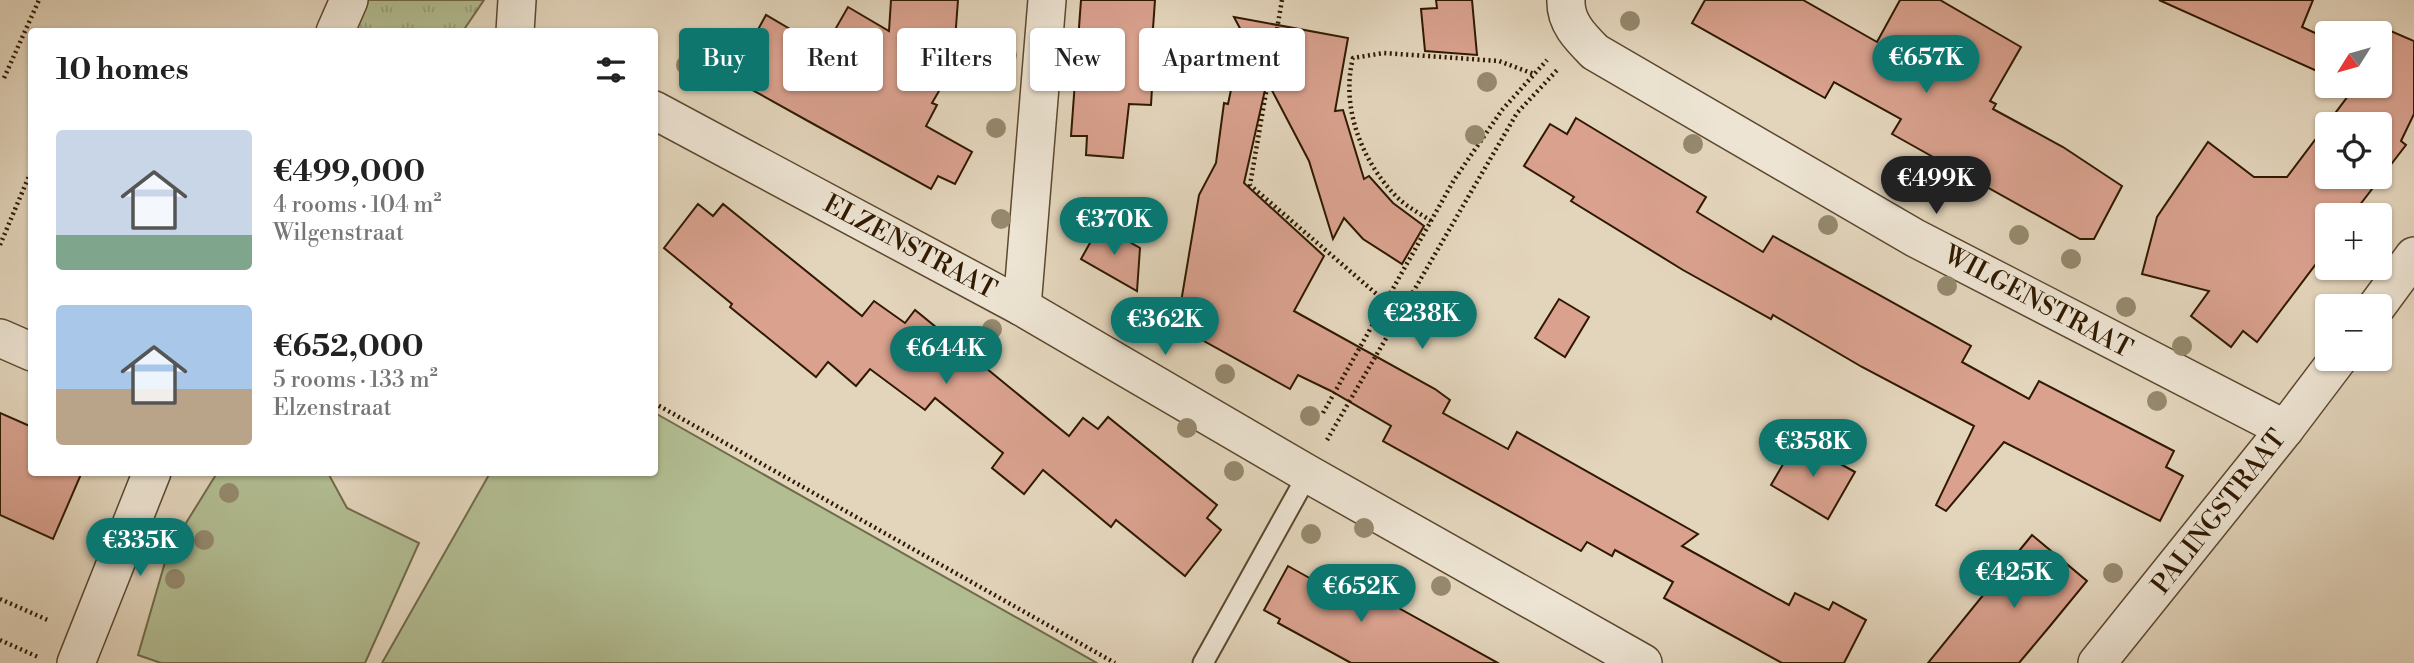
<!DOCTYPE html>
<meta charset="utf-8">
<style>
:root{--surface:#fff;--page:#f2f2f2;--text:#222;--muted:#767676;--accent:#0f766e}
body{margin:0;font-family:"Libre Bodoni",serif;background:var(--page);color:var(--text);height:100vh;display:flex;flex-direction:column;font-size:26px;white-space:nowrap}
*{box-sizing:border-box;margin:0}
p{font-size:23px;color:var(--muted)}
.icon{flex:none;width:38px;height:38px;fill:none;stroke:currentColor;stroke-width:2;stroke-linecap:round;stroke-linejoin:round}
.map{position:relative;flex:1;overflow:hidden}
.drawer{position:absolute;left:28px;top:28px;width:630px;height:448px;display:flex;flex-direction:column;background:var(--surface);border-radius:7px;box-shadow:0 2px 5px #0004}
.drawer>*{flex:none}
.hud{position:absolute;left:679px;top:28px;width:665px;height:63px;display:flex;gap:14px}
.needle{width:46px;rotate:233deg}
.buttons{position:absolute;left:2315px;top:21px;display:grid;gap:14px}
.buttons a{display:grid;place-items:center;width:77px;height:77px;border-radius:7px;background:var(--surface);box-shadow:0 2px 5px #0004;font-size:35px}
.price{position:absolute;translate:-50% -60px;padding:0 16px;border-radius:24px;background:var(--accent);color:#fff;font-size:23px;line-height:46px;filter:drop-shadow(0 2px 4px #0008)}
.price::after{content:'';position:absolute;left:50%;top:42px;width:21px;height:16px;margin-left:-10px;background:inherit;clip-path:polygon(0 0,100% 0,50% 100%)}
.price.active{background:#222;color:#fff}
ul{padding:0;list-style:none}
li{display:flex;align-items:center;gap:21px;height:175px;padding:0 28px}
li span{display:grid;place-items:center;flex:none;width:196px;height:140px;border-radius:7px;color:#555}
li>.icon{margin-inline-start:auto}
span .icon{width:84px;height:84px;fill:#fffc;stroke-width:1}
li b{font-size:30px}
h2{display:flex;justify-content:space-between;align-items:center;height:84px;padding:0 28px;font-size:30px}
.pill{padding:0 24px;border-radius:7px;background:var(--surface);box-shadow:0 2px 5px #0004;font-size:24px;line-height:63px}
.pill.active{background:var(--accent);color:#fff}
.map>svg:first-child{display:block}
.grass{fill:url(#grass-tufts);stroke:#706b49;stroke-width:2}
.green{fill:#b2bd92;stroke:#706b49;stroke-width:2}
.building{fill:#d9a18e;stroke:#2f1900;stroke-width:2;fill-rule:evenodd}
.lines{fill:none;stroke-linecap:round;stroke-linejoin:round}
.service-casing{stroke:#5c482f;stroke-width:23}
.minor-casing{stroke:#5c482f;stroke-width:40}
.path{stroke:#2f1900;stroke-width:4.5;stroke-dasharray:2 3.5;stroke-linecap:butt}
.service{stroke:#ede4d3;stroke-width:19}
.minor{stroke:#ede4d3;stroke-width:37}
.tree{fill:#95896d}
.labels{text-anchor:middle;dominant-baseline:central;stroke-width:7;stroke-linejoin:round;paint-order:stroke}
.street-label{font-size:26px;fill:#2f1900;stroke:#ede4d3}
</style>
<div class="map">
<svg width="2414" height="663" viewBox="0 0 2414 663">
<defs>
<pattern id="grass-tufts" width="24" height="20" patternUnits="userSpaceOnUse" patternTransform="scale(1.75)"><rect width="24" height="20" fill="#b2bd92"/><path d="M3 7l-1-3M5 7V3M7 7l1-3M15 17l-1-3M17 17v-4M19 17l1-3" fill="none" stroke="#99a27c"/></pattern>
</defs>
<rect width="100%" height="100%" fill="#e3d5bc"/>
<filter id="stains"><feTurbulence type="fractalNoise" baseFrequency=".00286" numOctaves="4"/><feColorMatrix values="0 0 0 0 .2 0 0 0 0 .09 0 0 0 0 .02 0 0 0 .5 -.17"/></filter>
<radialGradient id="worn" r=".72"><stop offset=".6" stop-color="#630" stop-opacity="0"/><stop offset="1" stop-color="#630" stop-opacity=".3"/></radialGradient>
<!-- grass -->
<polygon class="grass" points="362,0 484,0 463,31 349,32"/>
<!-- green -->
<g class="green">
<polygon points="655,413 1097,663 382,663 490,473 654,472"/>
<polygon points="217,473 328,473 347,508 419,543 365,663 161,663 138,655 168,552"/>
</g>
<!-- building -->
<g class="building">
<polygon points="891,0 958,0 953,67 932,103 937,105 926,126 972,152 955,184 938,176 931,189 808,121 747,87 755,73 739,64 766,15 824,49 848,7 889,31"/>
<polygon points="1081,0 1155,0 1150,71 1153,71 1151,105 1129,104 1123,158 1086,155 1087,136 1071,136"/>
<polygon points="1436,0 1472,0 1477,55 1425,51 1421,9 1437,8"/>
<polygon points="1705,0 1803,0 1877,42 1900,0 1940,0 2021,47 1990,101 1996,104 1993,109 2063,147 2122,186 2094,239 2080,239 1892,134 1901,119 1834,82 1825,98 1692,23"/>
<polygon points="2159,0 2313,0 2302,27 2328,39 2328,76"/>
<polygon points="1234,17 1348,38 1335,111 1343,110 1364,179 1369,176 1393,203 1424,226 1402,264 1363,239 1344,218 1333,239 1309,161 1267,81 1244,183 1324,256 1294,311 1435,389 1450,400 1443,413 1508,449 1517,432 1698,534 1682,546 1789,605 1795,593 1829,610 1833,602 1866,620 1844,663 1782,663 1664,598 1673,582 1615,550 1612,556 1587,542 1581,551 1383,441 1391,426 1331,391 1298,375 1290,389 1177,326 1199,195 1216,163 1224,103 1228,104 1243,34"/>
<path d="M2372,23l42,18v73l-13,27 5,4 -54,70h-24v33l-71,94 -14,-11 -12,16 -40,-31 18,-25 -67,-17 15,-57 51,-75 46,35h33l67,-89 -4,-2h30v-53h-12zM2328,124h52v53h-52z"/>
<polygon points="1576,118 1706,197 1697,212 1763,252 1773,236 1971,346 1962,362 2029,399 2039,381 2174,451 2166,467 2183,476 2160,521 2004,442 1946,511 1936,505 1974,426 1862,367 1773,315 1771,319 1683,270 1571,201 1574,197 1524,166 1550,124 1567,134"/>
<polygon points="698,204 713,216 723,204 862,316 874,301 905,323 915,310 1069,436 1083,418 1098,429 1108,417 1217,505 1207,518 1221,530 1185,576 1116,520 1111,527 1043,470 1024,494 992,468 1003,453 935,398 925,410 870,369 856,386 828,362 816,377 730,307 732,304 664,248"/>
<polygon points="1100,225 1140,248 1137,291 1081,259"/>
<polygon points="1559,299 1589,317 1565,357 1535,338"/>
<polygon points="0,413 32,427 32,472 82,472 53,539 0,515"/>
<polygon points="1797,440 1855,472 1828,519 1771,485"/>
<polygon points="2032,535 2087,581 2050,626 2019,663 1928,663"/>
<polygon points="1288,566 1322,585 1330,570 1498,663 1351,663 1278,623 1280,619 1264,610"/>
</g>
<g class="lines">
<defs>
<polyline id="service" points="1203,663 1308,474"/>
<g id="minor">
<path d="M1566,0c-1,22 14,37 29,52l320,186 370,191"/>
<polyline points="335,32 349,0"/>
<polyline points="515,32 517,0"/>
<polyline points="654,110 1022,307 1308,474 1643,663"/>
<polyline points="2377,306 2414,256"/>
<polyline points="1022,307 1047,0"/>
<polyline points="0,338 32,352"/>
<polyline points="76,663 152,472"/>
<polyline points="2097,663 2285,429 2338,359"/>
</g>
</defs>
<!-- service casing -->
<use href="#service" class="service-casing"/>
<!-- minor casing -->
<use href="#minor" class="minor-casing"/>
<!-- path -->
<g class="path">
<polyline points="1282,0 1250,185 1387,303"/>
<polyline points="4,78 39,0"/>
<path d="M1431,221c-10,-7 -22,-13 -31,-21 -37,-35 -60,-92 -47,-142l31,-5 115,8 35,13"/>
<polyline points="0,245 32,169"/>
<polyline points="654,403 1115,663"/>
<polyline points="1323,413 1454,180 1502,110 1547,60"/>
<polyline points="1327,440 1517,113 1559,68"/>
<polyline points="0,599 50,621"/>
<polyline points="0,640 38,657"/>
</g>
<!-- service -->
<use href="#service" class="service"/>
<!-- minor -->
<use href="#minor" class="minor"/>
</g>
<!-- trees -->
<g class="tree">
<circle cx="1630" cy="21" r="10"/>
<circle cx="1007" cy="55" r="10"/>
<circle cx="982" cy="57" r="10"/>
<circle cx="686" cy="65" r="10"/>
<circle cx="1487" cy="82" r="10"/>
<circle cx="996" cy="128" r="10"/>
<circle cx="1475" cy="135" r="10"/>
<circle cx="1693" cy="144" r="10"/>
<circle cx="1001" cy="219" r="10"/>
<circle cx="1828" cy="225" r="10"/>
<circle cx="2019" cy="235" r="10"/>
<circle cx="2071" cy="259" r="10"/>
<circle cx="1947" cy="286" r="10"/>
<circle cx="2126" cy="307" r="10"/>
<circle cx="992" cy="329" r="10"/>
<circle cx="2182" cy="346" r="10"/>
<circle cx="1225" cy="374" r="10"/>
<circle cx="2157" cy="401" r="10"/>
<circle cx="1310" cy="416" r="10"/>
<circle cx="1187" cy="428" r="10"/>
<circle cx="1234" cy="471" r="10"/>
<circle cx="229" cy="493" r="10"/>
<circle cx="1364" cy="528" r="10"/>
<circle cx="1311" cy="534" r="10"/>
<circle cx="204" cy="540" r="10"/>
<circle cx="2113" cy="573" r="10"/>
<circle cx="175" cy="579" r="10"/>
<circle cx="1441" cy="586" r="10"/>
</g>
<g class="labels">
<!-- street labels -->
<g class="street-label">
<text transform="translate(910 247) rotate(28)">ELZENSTRAAT</text>
<text transform="translate(2038 302) rotate(28)">WILGENSTRAAT</text>
<text transform="translate(2219 512) rotate(-52)">PALINGSTRAAT</text>
</g>
</g>
<rect width="100%" height="100%" filter="url(#stains)"/>
<rect width="100%" height="100%" fill="url(#worn)"/>
</svg>
<div class="buttons">
<a><svg class="needle" viewBox="-14 -14 28 28"><path d="M0-13l5 13h-10z" fill="#e53935"/><path d="M0 13l5-13h-10z" fill="#767676"/></svg></a>
<a><svg class="icon" aria-label="locate" viewBox="0 0 24 24"><circle cx="12" cy="12" r="6"/><path d="M12 2v4M12 18v4M2 12h4M18 12h4"/></svg></a>
<a>+</a>
<a>−</a>
</div>
<b class="price" style="left:1926px;top:95px">€657K</b>
<b class="price active" style="left:1936px;top:216px">€499K</b>
<b class="price" style="left:1114px;top:257px">€370K</b>
<b class="price" style="left:1422px;top:351px">€238K</b>
<b class="price" style="left:1165px;top:357px">€362K</b>
<b class="price" style="left:946px;top:386px">€644K</b>
<b class="price" style="left:1813px;top:479px">€358K</b>
<b class="price" style="left:140px;top:578px">€335K</b>
<b class="price" style="left:2014px;top:610px">€425K</b>
<b class="price" style="left:1361px;top:624px">€652K</b>
<div class="hud">
<a class="pill active">Buy</a>
<a class="pill">Rent</a>
<a class="pill">Filters</a>
<a class="pill">New</a>
<a class="pill">Apartment</a>
</div>
<section class="drawer">
<h2>10 homes<svg class="icon" aria-label="filters" viewBox="0 0 24 24"><path d="M4 7h16M4 17h16"/><circle cx="9" cy="7" r="2"/><circle cx="15" cy="17" r="2"/></svg></h2>
<ul>
<li><span style="background:linear-gradient(#c9d6e8 75%,#7fa58c 0)"><svg class="icon" aria-label="home" viewBox="0 0 24 24"><path d="M3 11l9-7 9 7M6 9v11h12V9"/></svg></span><div><b>€499,000</b><p>4 rooms · 104 m²</p><p>Wilgenstraat</p></div></li>
<li><span style="background:linear-gradient(#a9c7e8 60%,#b9a48a 0)"><svg class="icon" aria-label="home" viewBox="0 0 24 24"><path d="M3 11l9-7 9 7M6 9v11h12V9"/></svg></span><div><b>€652,000</b><p>5 rooms · 133 m²</p><p>Elzenstraat</p></div></li>
</ul>
</section>
</div>
